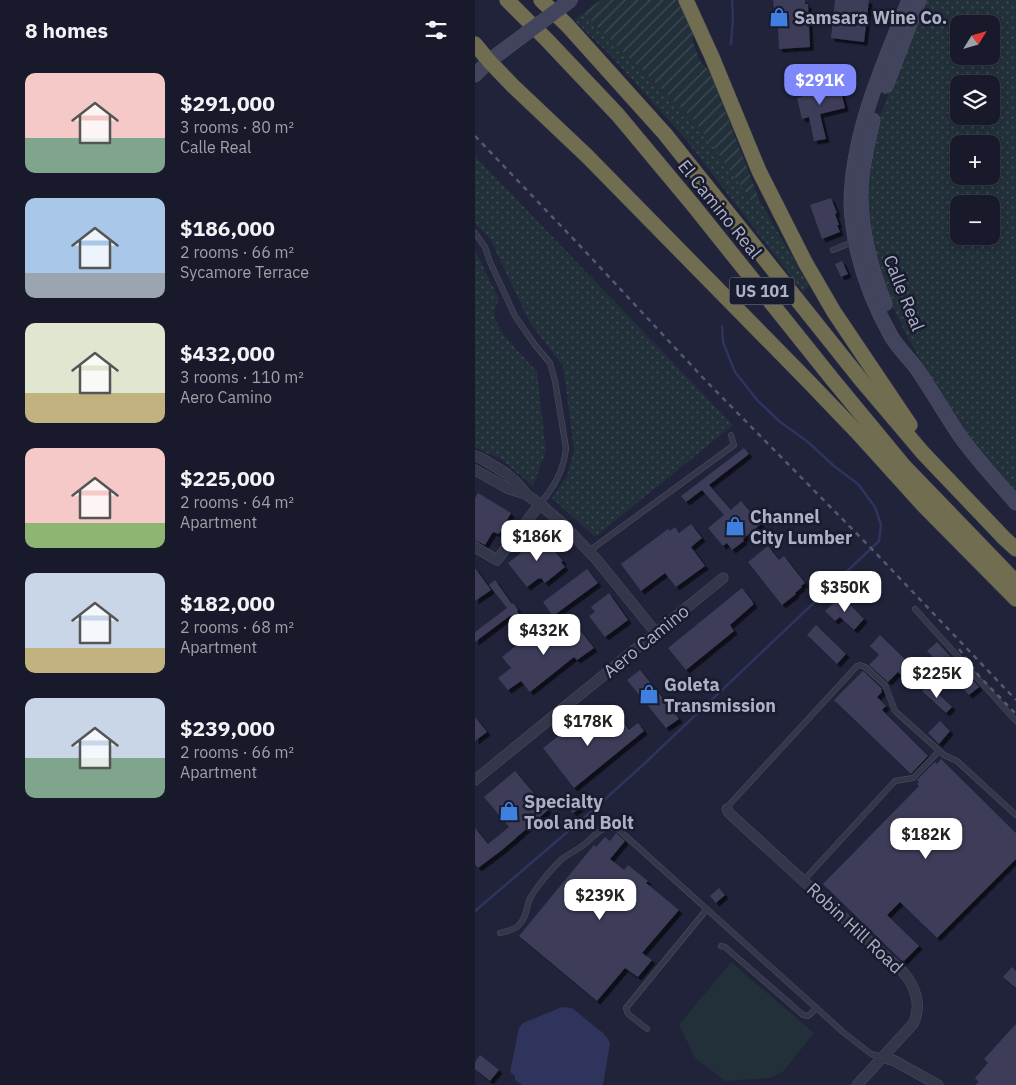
<!DOCTYPE html>
<meta charset="utf-8">
<style>
:root{--surface:#181a2b;--page:#212333;--text:#f1f3f6;--muted:#9fa1a9;--line:#363847;--accent:#7e88fb}
body{margin:0;font-family:"IBM Plex Sans",sans-serif;background:var(--page);color:var(--text);height:100vh;display:flex;flex-direction:column;font-size:19px;white-space:nowrap}
*{box-sizing:border-box;margin:0}
p{font-size:16px;color:var(--muted)}
.icon{flex:none;width:28px;height:28px;fill:none;stroke:currentColor;stroke-width:2;stroke-linecap:round;stroke-linejoin:round}
.map{position:relative;flex:1;overflow:hidden}
.details{display:flex;flex-direction:column;background:var(--surface);width:475px}
.details>*{flex:none}
.needle{width:32px;rotate:53deg}
.controls{position:absolute;left:475px;top:15px;display:grid;gap:10px}
.controls a{display:grid;place-items:center;width:50px;height:50px;border-radius:10px;background:var(--surface);box-shadow:0 2px 8px #0003,0 0 0 1px var(--line);font-size:25px}
.price{position:absolute;translate:-50% -42px;padding:0 11px;border-radius:10px;background:#fff;color:#222;font-size:16px;line-height:32px;filter:drop-shadow(0 1px 2px #0008)}
.price::after{content:'';position:absolute;left:50%;top:30px;width:15px;height:11px;margin-left:-8px;background:inherit;clip-path:polygon(0 0,100% 0,50% 100%)}
.price.current{background:var(--accent);color:#fff}
ul{padding:0;list-style:none}
li{display:flex;align-items:center;gap:15px;height:125px;padding:0 25px}
li span{display:grid;place-items:center;flex:none;width:140px;height:100px;border-radius:10px;color:#555}
li>.icon{margin-inline-start:auto}
span .icon{width:60px;height:60px;fill:#fffc;stroke-width:1}
li b{font-size:21px}
h2{display:flex;justify-content:space-between;align-items:center;height:60px;padding:0 25px;font-size:21px}
main{display:flex;flex:1;min-height:0}
.map>svg:first-child{display:block}
.grass{fill:url(#grass-dots);fill-rule:evenodd}
.park{fill:#22303a}
.garden{fill:url(#garden-furrows)}
.water{fill:#2f345d}
.lines{fill:none;stroke-linecap:round;stroke-linejoin:round}
.stream{stroke:#2f345d;stroke-width:2.5}
.building{fill:#3c3e5a;filter:url(#shadow)}
.service-casing{stroke:#4e5064;stroke-width:6}
.minor-casing{stroke:#4e5064;stroke-width:11}
.secondary-casing{stroke:#4e5064;stroke-width:15}
.motorway-casing{stroke:#3b3d51;stroke-width:16}
.service{stroke:#34364a;stroke-width:5}
.minor{stroke:#34364a;stroke-width:10}
.secondary{stroke:#42435d;stroke-width:14}
.motorway{stroke:#706d50;stroke-width:15}
.rail{stroke:#555871;stroke-width:2.5;stroke-dasharray:5 5;stroke-linecap:butt}
.secondary-bridge-casing{stroke:#4e5064;stroke-width:15;stroke-linecap:butt}
.secondary-bridge{stroke:#42435d;stroke-width:14}
.labels{text-anchor:middle;dominant-baseline:central;stroke-width:5;stroke-linejoin:round;paint-order:stroke}
.shield{fill:#191b2e;stroke:#818398;stroke-width:1}
.shield-label{font-size:16px;font-weight:bold;fill:#aeb0c6}
.poi-label{font-size:18px;font-weight:bold;fill:#aeb0c6;stroke:#191b2e;text-anchor:start}
.street-label{font-size:18px;fill:#aeb0c6;stroke:#191b2e}
</style>
<main>
<section class="details">
<h2>8 homes<svg class="icon" aria-label="filters" viewBox="0 0 24 24"><path d="M4 7h16M4 17h16"/><circle cx="9" cy="7" r="2"/><circle cx="15" cy="17" r="2"/></svg></h2>
<ul>
<li><span style="background:linear-gradient(#f6c9c9 65%,#7fa58c 0)"><svg class="icon" aria-label="home" viewBox="0 0 24 24"><path d="M3 11l9-7 9 7M6 9v11h12V9"/></svg></span><div><b>$291,000</b><p>3 rooms · 80 m²</p><p>Calle Real</p></div></li>
<li><span style="background:linear-gradient(#a9c7e8 75%,#9aa5b1 0)"><svg class="icon" aria-label="home" viewBox="0 0 24 24"><path d="M3 11l9-7 9 7M6 9v11h12V9"/></svg></span><div><b>$186,000</b><p>2 rooms · 66 m²</p><p>Sycamore Terrace</p></div></li>
<li><span style="background:linear-gradient(#dfe7d0 70%,#c2b280 0)"><svg class="icon" aria-label="home" viewBox="0 0 24 24"><path d="M3 11l9-7 9 7M6 9v11h12V9"/></svg></span><div><b>$432,000</b><p>3 rooms · 110 m²</p><p>Aero Camino</p></div></li>
<li><span style="background:linear-gradient(#f6c9c9 75%,#8fb573 0)"><svg class="icon" aria-label="home" viewBox="0 0 24 24"><path d="M3 11l9-7 9 7M6 9v11h12V9"/></svg></span><div><b>$225,000</b><p>2 rooms · 64 m²</p><p>Apartment</p></div></li>
<li><span style="background:linear-gradient(#c9d6e8 75%,#c2b280 0)"><svg class="icon" aria-label="home" viewBox="0 0 24 24"><path d="M3 11l9-7 9 7M6 9v11h12V9"/></svg></span><div><b>$182,000</b><p>2 rooms · 68 m²</p><p>Apartment</p></div></li>
<li><span style="background:linear-gradient(#c9d6e8 60%,#7fa58c 0)"><svg class="icon" aria-label="home" viewBox="0 0 24 24"><path d="M3 11l9-7 9 7M6 9v11h12V9"/></svg></span><div><b>$239,000</b><p>2 rooms · 66 m²</p><p>Apartment</p></div></li>
</ul>
</section>
<div class="map">
<svg width="541" height="1085" viewBox="0 0 541 1085">
<defs>
<pattern id="grass-dots" width="8" height="8" patternUnits="userSpaceOnUse" patternTransform="scale(1.25)"><rect width="8" height="8" fill="#22303a"/><path d="M2 2h.1M6 6h.1" fill="none" stroke="#404b55" stroke-width="1.8" stroke-linecap="round"/></pattern>
<pattern id="garden-furrows" width="10" height="10" patternUnits="userSpaceOnUse" patternTransform="scale(1.25)"><rect width="10" height="10" fill="#22303a"/><path d="M-1 1l2-2M0 10L10 0M9 11l2-2" fill="none" stroke="#404b55"/></pattern>
<filter id="shadow"><feDropShadow dx="3.5" dy="3.5" stdDeviation="0" flood-color="#0009"/></filter>
</defs>
<rect width="100%" height="100%" fill="#202339"/>
<!-- grass -->
<g class="grass">
<path d="M449,0h92v492l-41,-48 -40,-60 -25,-42 -22,-44 -20,-68 -1,-49 12,-62zM484,24h32v32h-32zM484,84h32v32h-32zM484,144h32v32h-32zM484,204h32v32h-32z"/>
<polygon points="108,13 220,121 276,200 285,201 334,286 328,292 212,141 136,56 99,20"/>
<polygon points="0,156 258,425 120,537 77,498 92,476 99,450 88,366 55,323 15,239 0,223"/>
<polygon points="0,250 24,299 19,312 20,319 29,335 62,372 71,451 58,486 26,459 0,448"/>
</g>
<!-- park -->
<polygon class="park" points="256,962 339,1033 309,1071 295,1078 250,1081 220,1058 204,1025"/>
<!-- garden -->
<polygon class="garden" points="126,0 204,0 218,34 218,43 225,61 231,67 235,72 285,201 276,200 220,121 108,13"/>
<!-- water -->
<polygon class="water" points="87,1007 97,1008 128,1033 132,1038 135,1043 128,1085 47,1085 40,1080 40,1076 35,1072 44,1028 48,1023"/>
<g class="lines">
<!-- stream -->
<g class="stream">
<polyline points="256,44 258,18 257,0"/>
<polyline points="0,911 118,810 170,763 404,541 406,525 400,507 383,484 359,466 333,442 304,421 283,401 260,372 248,342 247,326"/>
</g>
</g>
<!-- building -->
<g class="building">
<polygon points="298,0 330,0 330,4 333,4 335,47 304,49 302,8 299,8"/>
<polygon points="360,0 394,0 389,42 356,38"/>
<polygon points="364,83 370,108 345,114 351,139 339,141 334,117 327,119 322,98 327,97 326,91"/>
<polygon points="356,198 362,213 360,214 364,225 362,225 365,232 347,239 335,205"/>
<polygon points="367,261 373,274 366,277 360,264"/>
<polygon points="269,448 274,454 234,485 256,510 266,501 286,524 268,539 269,541 257,550 252,543 248,546 233,528 249,515 227,490 211,502 206,496"/>
<polygon points="3,493 36,513 24,534 18,532 10,545 0,540 0,498"/>
<polygon points="216,524 227,538 216,547 230,566 201,587 190,573 166,591 146,564 193,529 195,531 200,527 204,533"/>
<polygon points="63,534 67,538 68,537 82,554 88,561 86,562 90,567 70,583 66,578 65,579 64,578 52,587 33,563 46,553 44,550"/>
<polygon points="293,546 304,560 309,556 330,583 326,586 327,587 320,593 321,594 307,605 273,562"/>
<polygon points="0,568 16,590 0,601"/>
<polygon points="112,569 123,583 78,616 68,602"/>
<polygon points="20,580 37,604 38,603 43,610 42,611 48,620 43,624 36,615 0,642 0,632 32,608 14,585"/>
<polygon points="267,588 278,602 277,603 279,604 255,625 259,631 211,670 193,648"/>
<polygon points="134,593 153,620 130,637 114,616 120,612 116,607"/>
<polygon points="366,596 389,619 379,630 365,617 360,621 350,611"/>
<polygon points="97,620 119,648 102,660 99,657 55,692 46,681 33,690 23,678 36,668 27,657 65,627 74,638"/>
<polygon points="341,625 371,654 362,664 332,635"/>
<polygon points="405,635 436,665 426,675 423,672 413,682 394,665 404,655 395,646"/>
<polygon points="462,642 504,687 494,695 452,651"/>
<polygon points="165,670 196,708 204,719 191,728 152,680"/>
<polygon points="388,671 406,688 407,689 406,690 407,692 402,697 411,706 407,710 453,756 436,774 359,700"/>
<polygon points="453,684 477,707 471,713 447,691"/>
<polygon points="110,712 126,732 144,717 154,730 163,723 169,731 99,788 68,748 90,731 88,729"/>
<polygon points="0,717 12,732 0,741"/>
<polygon points="465,721 475,731 464,744 453,733"/>
<polygon points="466,759 541,833 541,859 462,938 425,902 412,915 444,946 428,962 348,884 444,786 442,784 444,782 442,780 460,762 462,764"/>
<polygon points="40,771 73,810 27,850 3,868 0,864 0,828 13,844 34,827 9,797"/>
<polygon points="94,794 105,808 98,813 87,799"/>
<polygon points="141,833 150,841 135,859 149,870 153,865 173,881 171,883 204,910 167,953 177,960 163,977 150,968 122,1001 44,936 119,845 121,847 130,837 135,841"/>
<polygon points="244,888 250,895 241,903 235,896"/>
<polygon points="537,967 541,971 541,988 528,977"/>
<polygon points="541,1024 541,1085 500,1085 504,1082 500,1078 513,1063 509,1059"/>
<polygon points="5,1055 24,1070 15,1081 0,1069 0,1062"/>
</g>
<g class="lines">
<defs>
<g id="service">
<path d="M0,233l10,14 5,15 25,54 20,29 15,18 5,18 11,67c-2,22 -12,39 -26,56"/>
<polyline points="358,250 380,241"/>
<polyline points="114,551 259,445 256,435"/>
<polyline points="440,609 541,721"/>
<polyline points="252,809 254,805 382,666 385,665 390,667 410,685 420,711 469,755 482,761 541,815"/>
<polyline points="328,881 420,781 438,778 464,751"/>
<path d="M25,933c6,-2 12,-2 18,-7 11,-11 7,-21 14,-31 7,-11 21,-28 30,-36 6,-5 14,-8 20,-13 12,-8 20,-24 36,-17l225,203 28,22 11,3"/>
<polyline points="246,946 250,947 328,1015 333,1016 342,1008"/>
<polyline points="172,1029 153,1014 151,1008 232,909"/>
</g>
<g id="minor">
<polyline points="0,456 6,458 32,474 42,483 52,495 65,504 88,524 122,560 181,633"/>
<polyline points="0,470 34,489 51,494"/>
<polyline points="0,547 22,560 65,504"/>
<polyline points="0,780 248,578"/>
<path d="M252,809l2,4 174,159c13,15 19,34 10,52l-56,61"/>
<polyline points="407,1057 420,1061 463,1085"/>
</g>
<g id="secondary">
<path d="M434,0c-26,65 -57,132 -58,203 0,7 1,15 2,23 5,39 19,76 38,110 7,12 18,22 26,33 15,22 28,45 43,67 17,24 37,45 56,67"/>
<polyline points="0,75 14,61 34,46"/>
<polyline points="411,86 444,0"/>
<path d="M398,120c-4,18 -9,37 -11,56 -5,44 7,88 23,128"/>
</g>
<g id="motorway">
<polyline points="32,0 72,40 143,115 218,205 358,380 429,466 541,582"/>
<polyline points="66,0 92,25 190,134 387,381 448,453 529,538 541,549"/>
<polyline points="211,0 237,57 284,171 330,262 359,312 435,425"/>
<polyline points="0,44 14,61 38,86 112,156 333,381 382,432 449,506 541,599"/>
</g>
</defs>
<!-- service casing -->
<use href="#service" class="service-casing"/>
<!-- minor casing -->
<use href="#minor" class="minor-casing"/>
<!-- secondary casing -->
<use href="#secondary" class="secondary-casing"/>
<!-- motorway casing -->
<use href="#motorway" class="motorway-casing"/>
<!-- service -->
<use href="#service" class="service"/>
<!-- minor -->
<use href="#minor" class="minor"/>
<!-- secondary -->
<use href="#secondary" class="secondary"/>
<!-- motorway -->
<use href="#motorway" class="motorway"/>
<!-- rail -->
<g class="rail">
<polyline points="0,136 108,249 231,381 393,545 541,700"/>
<polyline points="484,649 504,676 541,714"/>
</g>
<defs>
<polyline id="secondary-bridge" points="34,46 96,0"/>
</defs>
<!-- secondary-bridge casing -->
<use href="#secondary-bridge" class="secondary-bridge-casing"/>
<!-- secondary-bridge -->
<use href="#secondary-bridge" class="secondary-bridge"/>
</g>
<!-- icons -->
<defs>
<symbol id="shop-bare" viewBox="-9 -9 18 18"><path d="M-5-2.5h2.3a2.7 3.5 0 0 1 5.4 0H5L5.5 6h-11ZM-1.5-2.5h3a1.5 2.3 0 0 0-3 0Z" fill="#3f7fe0" stroke="#191b2e" stroke-width="2.5" paint-order="stroke"/></symbol>
</defs>
<g fill-rule="evenodd">
<use href="#shop-bare" x="290" y="3" width="28" height="28"/>
<use href="#shop-bare" x="246" y="512" width="28" height="28"/>
<use href="#shop-bare" x="160" y="680" width="28" height="28"/>
<use href="#shop-bare" x="20" y="797" width="28" height="28"/>
</g>
<g class="labels">
<!-- shield labels -->
<rect class="shield" x="254.5" y="277.5" width="65" height="27" rx="4"/>
<g class="shield-label">
<text x="287" y="291">US 101</text>
</g>
<!-- poi labels -->
<g class="poi-label">
<text x="319" y="17">Samsara Wine Co.</text>
<text x="275" y="516">Channel<tspan x="275" dy="21">City Lumber</tspan></text>
<text x="189" y="684">Goleta<tspan x="189" dy="21">Transmission</tspan></text>
<text x="49" y="801">Specialty<tspan x="49" dy="21">Tool and Bolt</tspan></text>
</g>
<!-- street labels -->
<g class="street-label">
<text transform="translate(245 209) rotate(51)">El Camino Real</text>
<text transform="translate(429 293) rotate(68)">Calle Real</text>
<text transform="translate(171 641) rotate(-39)">Aero Camino</text>
<text transform="translate(380 928) rotate(43)">Robin Hill Road</text>
</g>
</g>
</svg>
<div class="controls">
<a><svg class="needle" viewBox="-14 -14 28 28"><path d="M0-13l5 13h-10z" fill="#e53935"/><path d="M0 13l5-13h-10z" fill="#9fa1a9"/></svg></a>
<a><svg class="icon" aria-label="layers" viewBox="0 0 24 24"><path d="M12 4l9 5-9 5-9-5zM3 14l9 5 9-5"/></svg></a>
<a>+</a>
<a>−</a>
</div>
<b class="price current" style="left:345px;top:106px">$291K</b>
<b class="price" style="left:62px;top:562px">$186K</b>
<b class="price" style="left:370px;top:613px">$350K</b>
<b class="price" style="left:69px;top:656px">$432K</b>
<b class="price" style="left:462px;top:699px">$225K</b>
<b class="price" style="left:113px;top:747px">$178K</b>
<b class="price" style="left:451px;top:860px">$182K</b>
<b class="price" style="left:125px;top:921px">$239K</b>
</div>
</main>
